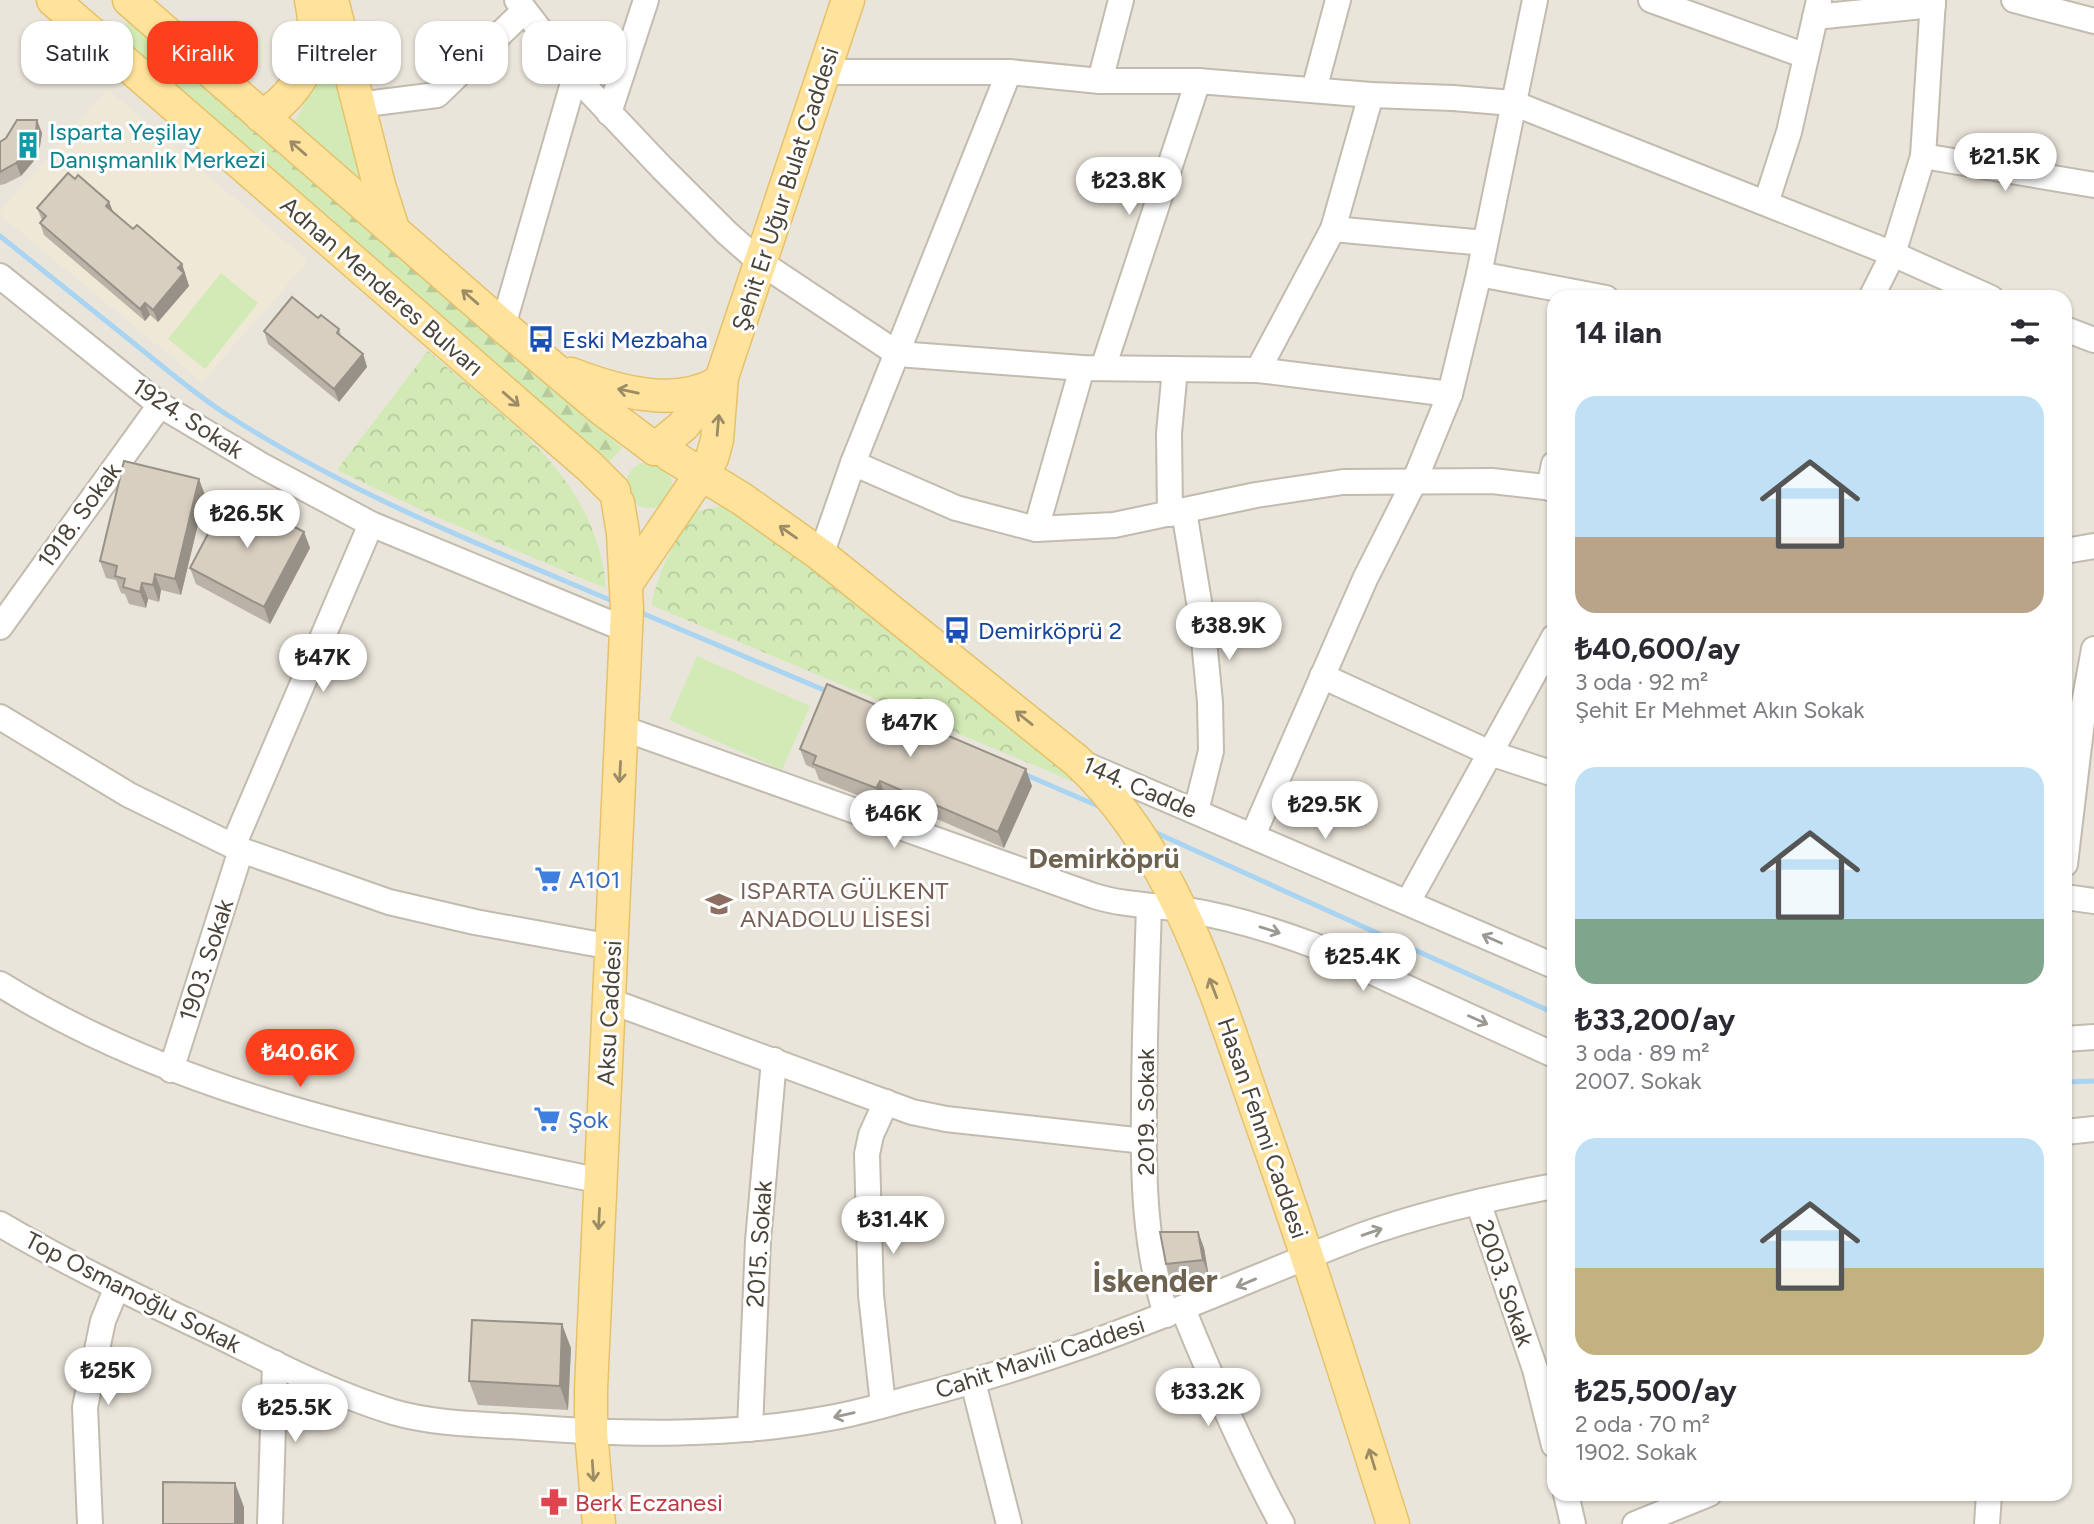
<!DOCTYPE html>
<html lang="tr">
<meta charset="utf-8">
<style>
:root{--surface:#fff;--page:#f2f2f3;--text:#2b2b33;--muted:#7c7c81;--accent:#fc3f1d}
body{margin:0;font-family:Figtree,sans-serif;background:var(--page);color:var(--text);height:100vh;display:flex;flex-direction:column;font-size:26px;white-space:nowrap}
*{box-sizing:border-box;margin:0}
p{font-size:23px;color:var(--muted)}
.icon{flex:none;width:38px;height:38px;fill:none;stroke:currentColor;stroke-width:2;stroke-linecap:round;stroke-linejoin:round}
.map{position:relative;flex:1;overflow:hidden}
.details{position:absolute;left:1547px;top:290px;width:525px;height:1211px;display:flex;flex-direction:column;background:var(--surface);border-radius:21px;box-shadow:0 2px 5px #0004}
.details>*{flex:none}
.guide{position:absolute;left:21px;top:21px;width:665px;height:63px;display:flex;gap:14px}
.price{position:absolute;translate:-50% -60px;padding:0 16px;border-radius:24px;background:#fff;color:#222;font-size:23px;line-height:46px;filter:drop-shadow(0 2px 4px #0008)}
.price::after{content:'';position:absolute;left:50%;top:42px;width:21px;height:16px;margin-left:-10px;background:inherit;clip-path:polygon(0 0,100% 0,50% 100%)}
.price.on{background:var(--accent);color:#fff}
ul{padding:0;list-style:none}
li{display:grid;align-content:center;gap:14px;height:371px;padding:0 28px}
li span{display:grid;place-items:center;height:217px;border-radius:21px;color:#555}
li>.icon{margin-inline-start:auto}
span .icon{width:126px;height:126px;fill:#fffc;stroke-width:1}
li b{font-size:30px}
h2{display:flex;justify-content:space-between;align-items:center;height:84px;padding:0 28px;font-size:30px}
.chip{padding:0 24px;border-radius:21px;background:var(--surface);box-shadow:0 2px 5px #0004;font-size:24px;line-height:63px}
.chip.on{background:var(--accent);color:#fff}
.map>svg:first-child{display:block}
.residential{fill:#eae5da;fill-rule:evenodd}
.education{fill:#efe8d6}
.grass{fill:#d2eab5}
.forest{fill:url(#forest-firs)}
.park{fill:url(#park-crowns)}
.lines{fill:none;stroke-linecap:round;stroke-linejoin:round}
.stream{stroke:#a9d4f2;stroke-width:5}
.minor-casing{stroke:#c2bbae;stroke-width:28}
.major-casing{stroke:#e6c16a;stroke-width:35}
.minor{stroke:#fff;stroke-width:24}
.major{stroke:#ffe39c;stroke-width:32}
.wall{fill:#bab2a6}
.shaded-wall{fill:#979187}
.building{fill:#d8cfc1;stroke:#979187;stroke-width:2}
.oneway{stroke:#9c8c66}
.oneway2{stroke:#9c9892}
.labels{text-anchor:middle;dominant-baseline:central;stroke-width:6;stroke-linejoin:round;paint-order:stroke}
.culture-label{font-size:24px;fill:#0d838f;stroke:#fff;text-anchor:start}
.street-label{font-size:24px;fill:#4b4439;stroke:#fff}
.transit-label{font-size:24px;fill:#164399;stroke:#fff;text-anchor:start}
.shop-label{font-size:24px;fill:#366cbe;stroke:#fff;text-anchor:start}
.education-label{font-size:24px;fill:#785e54;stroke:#fff;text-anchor:start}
.health-label{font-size:24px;fill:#be3a42;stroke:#fff;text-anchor:start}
.quarter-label{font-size:28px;font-weight:bold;fill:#6e6250;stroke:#fff}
.district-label{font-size:32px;font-weight:bold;fill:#6e6250;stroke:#fff}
</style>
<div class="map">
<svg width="2094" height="1524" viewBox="0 0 2094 1524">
<defs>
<pattern id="forest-firs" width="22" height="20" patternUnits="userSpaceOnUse" patternTransform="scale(1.75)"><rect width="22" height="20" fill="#d2eab5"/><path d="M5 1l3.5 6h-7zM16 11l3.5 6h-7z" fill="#b6ca9c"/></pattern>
<pattern id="park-crowns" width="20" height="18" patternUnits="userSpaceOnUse" patternTransform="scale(1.75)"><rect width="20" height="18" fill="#d2eab5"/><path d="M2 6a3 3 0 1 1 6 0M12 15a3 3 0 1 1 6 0" fill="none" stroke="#b6ca9c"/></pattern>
</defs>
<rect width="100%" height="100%" fill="#f6f3ec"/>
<!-- residential -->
<path class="residential" d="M0,0h2094v1524h-2094zM1554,298h511v1196h-511z"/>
<!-- education -->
<polygon class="education" points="107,89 308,261 202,382 0,215 0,212"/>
<!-- grass -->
<g class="grass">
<polygon points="330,55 362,183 294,123"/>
<polygon points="221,273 258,303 205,369 168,339"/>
<circle cx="649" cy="485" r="23"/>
<polygon points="697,656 810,706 782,770 669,720"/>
</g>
<!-- forest -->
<polygon class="forest" points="128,22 134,23 622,448 610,461 606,461 122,39 119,33"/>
<!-- park -->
<g class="park">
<path d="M428,351c64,56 145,110 170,195 4,15 8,26 7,42l-166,-70 -102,-48z"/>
<path d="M722,506l90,62 272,218 -433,-181c9,-38 22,-61 43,-93z"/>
</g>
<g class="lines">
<!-- stream -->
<g class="stream">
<path d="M0,236c45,36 91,73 136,109 30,24 60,50 93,71 121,78 254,130 386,186"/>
<polyline points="637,611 831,693"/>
<polyline points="1024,774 1105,809"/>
<polyline points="1152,831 1554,1013"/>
<polyline points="2065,1082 2094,1081"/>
</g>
<defs>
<g id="minor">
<polyline points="517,0 575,76 662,168 727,233 760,262 898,354 1082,368 1258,370 1450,394"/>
<polyline points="1651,0 1806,56"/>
<polyline points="2014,0 2094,21"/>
<polyline points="1815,17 1933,5"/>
<polyline points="823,72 1009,72 1100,81 1198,81 1371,95 1453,98 1513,103 1893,254 1991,298"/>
<polyline points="1100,81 1121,0"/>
<polyline points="1314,90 1338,0"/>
<polyline points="358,105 437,95 524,11"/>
<polyline points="609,113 646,0"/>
<polyline points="1923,156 2094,185"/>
<polyline points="1766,203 1789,132 1819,0"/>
<polyline points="1333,229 1485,243"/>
<polyline points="1479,274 1606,298"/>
<polyline points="0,276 160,405 261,465 371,524 627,630"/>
<polyline points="1871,298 1893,254 1923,156 1933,0"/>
<polyline points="503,326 575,76"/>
<polyline points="2065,329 2094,340"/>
<polyline points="1103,368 1198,81"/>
<polyline points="1258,370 1333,229 1371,95"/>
<polyline points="853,463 956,508 1036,529 1114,525 1256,495 1343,482 1492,481 1554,488"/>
<polyline points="1549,488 1554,464"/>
<polyline points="1184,511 1202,620 1210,702 1211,751 1196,811"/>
<polyline points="1170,514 1169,433 1175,369"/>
<polyline points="1036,529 1082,368"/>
<polyline points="2065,551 2094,546"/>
<polyline points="821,555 853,463 1009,72"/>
<polyline points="0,627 160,405"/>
<polyline points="1322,676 1490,753 1554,774"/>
<polyline points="0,717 129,795 241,850 389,902 475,922 612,947"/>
<path d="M622,728l472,168c29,9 57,9 87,13 45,7 89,20 132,36l241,110"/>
<polyline points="1082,763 1554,966"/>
<polyline points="1253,835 1365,579 1414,482 1450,394 1479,274 1535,0"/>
<polyline points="233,846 371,524"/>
<polyline points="2065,864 2084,704 2094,649"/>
<polyline points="2065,897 2094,901"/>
<polyline points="1408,902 1554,637"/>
<path d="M1149,906c-2,68 -5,136 -5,203 -1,73 1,137 22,206"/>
<path d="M0,984c183,114 394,153 601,197"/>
<polyline points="610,1001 912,1112 946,1119 1144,1141"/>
<polyline points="2065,1039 2094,1037"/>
<polyline points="171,1070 241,850"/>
<polyline points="2065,1132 2094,1129"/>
<polyline points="1478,1202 1535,1369 1554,1445"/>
<path d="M0,1224c71,42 145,77 219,112 57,28 114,58 174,76 41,12 87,12 130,15 104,8 209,10 312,-10 27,-5 53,-13 80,-20 58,-15 116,-33 173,-53 93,-33 182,-74 275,-109 61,-22 127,-37 191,-49"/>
<path d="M1183,1309c30,74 61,145 99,215"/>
<polyline points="973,1382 1009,1524"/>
<polyline points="883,1405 871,1295 867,1154 871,1135 886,1102"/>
<polyline points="750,1429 758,1241 774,1060"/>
<polyline points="1566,1494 1573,1524"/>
<polyline points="90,1524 85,1407 103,1321 117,1287"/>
<polyline points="270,1524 275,1363"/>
<polyline points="1635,1524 1709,1494"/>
<polyline points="1987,1524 1989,1494"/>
</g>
<g id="major">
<polyline points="53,0 590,467 614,491"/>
<polyline points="129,0 503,326 603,410 655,449"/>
<polyline points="332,0 379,185 393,229"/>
<path d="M261,116c26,-13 47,-42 53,-71 2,-15 0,-30 -3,-45"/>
<path d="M571,374c44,17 103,34 147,9"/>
<polyline points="722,377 848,0"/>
<path d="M670,455l72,44 79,56 256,206c97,90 138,229 180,350 49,137 92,275 136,413"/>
<polyline points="627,583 712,458 717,440 722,377 683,426 655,449"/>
<polyline points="599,1524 591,1432 591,1389 627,609 623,533 618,503"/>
</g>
</defs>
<!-- minor casing -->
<use href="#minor" class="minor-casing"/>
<!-- major casing -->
<use href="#major" class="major-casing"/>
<!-- minor -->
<use href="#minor" class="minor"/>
<!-- major -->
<use href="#major" class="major"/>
</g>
<!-- wall -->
<g class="wall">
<polygon points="42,133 40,146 33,162 21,176 5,184 0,185 0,142"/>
<polygon points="75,179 109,202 113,212 133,229 182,264 189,286 158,322 150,315 145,321 44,235 40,223 42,220 37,208"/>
<polygon points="318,318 339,329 342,338 363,354 367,367 339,402 268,344 264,331"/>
<polygon points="205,495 181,595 161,590 159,602 148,599 146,608 129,604 125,594 121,593 116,580 106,578 100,561"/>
<polygon points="304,532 310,548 270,624 196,584 190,568"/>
<polygon points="800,749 1032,786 1004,848 886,797 882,805 819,780 815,769 806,765"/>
<polygon points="1198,1232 1204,1248 1209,1277 1172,1280 1166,1264"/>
<polygon points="571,1348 568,1410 478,1405 469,1381"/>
</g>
<!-- shaded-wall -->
<g class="shaded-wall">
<polygon points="37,120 42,133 40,146 33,162 21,176 16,163"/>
<polygon points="109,202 114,214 106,206"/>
<polygon points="182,264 189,286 158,322 153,310"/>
<polygon points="145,303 150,315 145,321 140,309"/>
<polygon points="363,354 367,367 339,402 334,389"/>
<polygon points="199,479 205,495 181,595 175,579"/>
<polygon points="304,532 310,548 270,624 264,607"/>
<polygon points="155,574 161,590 159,602 153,585"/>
<polygon points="142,583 148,599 146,608 140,592"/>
<polygon points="1026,769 1032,786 1004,848 998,832"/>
<polygon points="880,781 886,797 882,805 876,788"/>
<polygon points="1198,1232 1204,1248 1209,1277 1203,1260"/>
<polygon points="562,1324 571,1348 568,1410 560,1386"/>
<polygon points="235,1483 244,1507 244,1524 235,1524"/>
</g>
<!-- building -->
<g class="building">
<polygon points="17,120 37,120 36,134 29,150 16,163 0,172 0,142 6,138"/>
<polygon points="68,173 75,179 78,175 109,202 106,206 133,229 137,225 182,264 178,268 184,273 153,310 145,303 140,309 40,223 46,216 37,208"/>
<polygon points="292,297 318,318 321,315 339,329 337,333 363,354 334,389 264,331"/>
<polygon points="124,461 199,479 175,579 155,574 153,585 142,583 140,592 123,587 125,579 115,576 117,566 100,561"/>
<polygon points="230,492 304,532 264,607 190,568"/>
<polygon points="827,684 1026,769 998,832 880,781 876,788 813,764 816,756 800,749"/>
<polygon points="1160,1232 1198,1232 1203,1260 1166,1264"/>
<polygon points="472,1320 562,1324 560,1386 469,1381"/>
<polygon points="163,1482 235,1483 235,1524 163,1524"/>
</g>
<!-- one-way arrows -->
<defs><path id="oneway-shaft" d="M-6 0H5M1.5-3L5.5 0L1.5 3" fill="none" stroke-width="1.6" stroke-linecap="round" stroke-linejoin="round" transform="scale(1.75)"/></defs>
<g class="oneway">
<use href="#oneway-shaft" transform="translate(298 148) rotate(-139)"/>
<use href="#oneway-shaft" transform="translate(470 297) rotate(-139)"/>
<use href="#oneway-shaft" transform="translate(628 391) rotate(-168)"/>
<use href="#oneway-shaft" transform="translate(511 399) rotate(41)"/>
<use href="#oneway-shaft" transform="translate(718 425) rotate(-85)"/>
<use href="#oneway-shaft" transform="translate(788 532) rotate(-145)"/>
<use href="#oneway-shaft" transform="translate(1024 718) rotate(-141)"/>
<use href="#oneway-shaft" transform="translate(620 772) rotate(93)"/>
<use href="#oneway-shaft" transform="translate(1213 988) rotate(-111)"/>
<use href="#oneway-shaft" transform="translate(599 1219) rotate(93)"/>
<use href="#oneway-shaft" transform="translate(1372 1459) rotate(-107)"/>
<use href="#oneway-shaft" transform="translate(593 1471) rotate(86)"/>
</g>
<g class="oneway2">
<use href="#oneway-shaft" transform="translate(1270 930) rotate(17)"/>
<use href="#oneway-shaft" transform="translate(1492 939) rotate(-156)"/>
<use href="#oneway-shaft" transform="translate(1478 1020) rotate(24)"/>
<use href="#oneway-shaft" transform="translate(1372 1232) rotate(-19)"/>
<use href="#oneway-shaft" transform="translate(1246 1283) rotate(157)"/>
<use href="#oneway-shaft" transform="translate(844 1415) rotate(167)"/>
</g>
<!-- icons -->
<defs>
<symbol id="building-bare" viewBox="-9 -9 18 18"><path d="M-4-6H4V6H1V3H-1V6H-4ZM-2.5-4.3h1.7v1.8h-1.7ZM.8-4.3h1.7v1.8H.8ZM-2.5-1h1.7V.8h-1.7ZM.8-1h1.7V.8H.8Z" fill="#0f9aa8" stroke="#fff" stroke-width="2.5" paint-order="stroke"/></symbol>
<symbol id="bus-bare" viewBox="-9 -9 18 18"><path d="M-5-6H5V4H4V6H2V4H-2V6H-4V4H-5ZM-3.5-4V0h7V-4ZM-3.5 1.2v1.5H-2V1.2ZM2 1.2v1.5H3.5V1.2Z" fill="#1a4fb4" stroke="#fff" stroke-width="2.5" paint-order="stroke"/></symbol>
<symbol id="supermarket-bare" viewBox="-9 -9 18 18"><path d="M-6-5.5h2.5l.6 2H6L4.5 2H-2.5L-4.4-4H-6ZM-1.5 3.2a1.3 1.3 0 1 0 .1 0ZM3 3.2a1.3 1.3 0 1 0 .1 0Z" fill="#3f7fe0" stroke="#fff" stroke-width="2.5" paint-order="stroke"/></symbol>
<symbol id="school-bare" viewBox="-9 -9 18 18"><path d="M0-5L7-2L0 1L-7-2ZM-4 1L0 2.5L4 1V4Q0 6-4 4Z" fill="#8d6e63" stroke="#fff" stroke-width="2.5" paint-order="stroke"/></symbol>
<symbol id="pharmacy-bare" viewBox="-9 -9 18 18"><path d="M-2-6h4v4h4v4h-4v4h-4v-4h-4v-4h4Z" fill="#e0444e" stroke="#fff" stroke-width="2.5" paint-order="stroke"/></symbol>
</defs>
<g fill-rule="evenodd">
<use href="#building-bare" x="9" y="126" width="38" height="38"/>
<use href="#bus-bare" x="522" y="320" width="38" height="38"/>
<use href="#bus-bare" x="938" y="611" width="38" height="38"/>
<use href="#supermarket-bare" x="529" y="860" width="38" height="38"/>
<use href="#school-bare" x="700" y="885" width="38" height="38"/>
<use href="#supermarket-bare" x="528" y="1100" width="38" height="38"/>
<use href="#pharmacy-bare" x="535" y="1483" width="38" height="38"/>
</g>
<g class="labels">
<!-- culture labels -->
<g class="culture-label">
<text x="49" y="131">Isparta Yeşilay<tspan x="49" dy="28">Danışmanlık Merkezi</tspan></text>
</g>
<!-- street labels -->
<g class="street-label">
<text transform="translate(785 189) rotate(-72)">Şehit Er Uğur Bulat Caddesi</text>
<text transform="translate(382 286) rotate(41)">Adnan Menderes Bulvarı</text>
<text transform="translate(188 418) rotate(33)">1924. Sokak</text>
<text transform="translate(79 515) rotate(-54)">1918. Sokak</text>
<text transform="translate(1140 787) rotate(23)">144. Cadde</text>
<text transform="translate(206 960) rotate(-72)">1903. Sokak</text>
<text transform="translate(609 1013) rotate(-87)">Aksu Caddesi</text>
<text transform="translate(1145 1112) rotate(-90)">2019. Sokak</text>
<text transform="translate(1263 1128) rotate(71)">Hasan Fehmi Caddesi</text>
<text transform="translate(759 1244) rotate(-86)">2015. Sokak</text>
<text transform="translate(1505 1283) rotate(71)">2003. Sokak</text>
<text transform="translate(133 1292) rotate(27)">Top Osmanoğlu Sokak</text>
<text transform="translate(1040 1357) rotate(-18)">Cahit Mavili Caddesi</text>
</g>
<!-- transit labels -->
<g class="transit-label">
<text x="562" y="339">Eski Mezbaha</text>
<text x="978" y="630">Demirköprü 2</text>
</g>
<!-- shop labels -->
<g class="shop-label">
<text x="569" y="879">A101</text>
<text x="568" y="1119">Şok</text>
</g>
<!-- education labels -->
<g class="education-label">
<text x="740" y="890">ISPARTA GÜLKENT<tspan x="740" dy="28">ANADOLU LİSESİ</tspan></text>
</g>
<!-- health labels -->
<g class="health-label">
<text x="575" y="1502">Berk Eczanesi</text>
</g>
<!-- quarter labels -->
<g class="quarter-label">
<text x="1104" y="858">Demirköprü</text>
</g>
<!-- district labels -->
<g class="district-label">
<text x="1155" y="1281">İskender</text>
</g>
</g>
</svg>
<b class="price" style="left:2005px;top:193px">₺21.5K</b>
<b class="price" style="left:1129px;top:217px">₺23.8K</b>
<b class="price" style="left:247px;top:550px">₺26.5K</b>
<b class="price" style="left:1229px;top:662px">₺38.9K</b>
<b class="price" style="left:323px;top:694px">₺47K</b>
<b class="price" style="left:910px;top:759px">₺47K</b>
<b class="price" style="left:1325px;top:841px">₺29.5K</b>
<b class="price" style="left:894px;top:850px">₺46K</b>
<b class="price" style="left:1363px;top:993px">₺25.4K</b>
<b class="price on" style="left:300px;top:1089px">₺40.6K</b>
<b class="price" style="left:893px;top:1256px">₺31.4K</b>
<b class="price" style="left:108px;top:1407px">₺25K</b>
<b class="price" style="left:1208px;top:1428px">₺33.2K</b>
<b class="price" style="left:295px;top:1444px">₺25.5K</b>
<div class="guide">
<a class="chip">Satılık</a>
<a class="chip on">Kiralık</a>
<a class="chip">Filtreler</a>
<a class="chip">Yeni</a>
<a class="chip">Daire</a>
</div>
<section class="details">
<h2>14 ilan<svg class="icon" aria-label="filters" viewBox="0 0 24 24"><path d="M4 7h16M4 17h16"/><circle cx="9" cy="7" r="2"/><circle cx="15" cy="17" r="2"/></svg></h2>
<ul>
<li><span style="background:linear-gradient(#bfe0f5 65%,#b9a48a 0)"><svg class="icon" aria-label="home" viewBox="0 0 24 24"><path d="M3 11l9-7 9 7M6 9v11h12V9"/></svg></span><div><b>₺40,600/ay</b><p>3 oda · 92 m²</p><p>Şehit Er Mehmet Akın Sokak</p></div></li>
<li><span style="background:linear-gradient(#bfe0f5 70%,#7fa58c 0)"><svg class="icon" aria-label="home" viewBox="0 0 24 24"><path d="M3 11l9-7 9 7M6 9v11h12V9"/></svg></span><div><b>₺33,200/ay</b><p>3 oda · 89 m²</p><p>2007. Sokak</p></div></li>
<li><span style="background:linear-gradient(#bfe0f5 60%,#c2b280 0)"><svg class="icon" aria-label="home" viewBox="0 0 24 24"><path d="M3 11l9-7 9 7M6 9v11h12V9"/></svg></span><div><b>₺25,500/ay</b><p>2 oda · 70 m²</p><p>1902. Sokak</p></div></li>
</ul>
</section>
</div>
